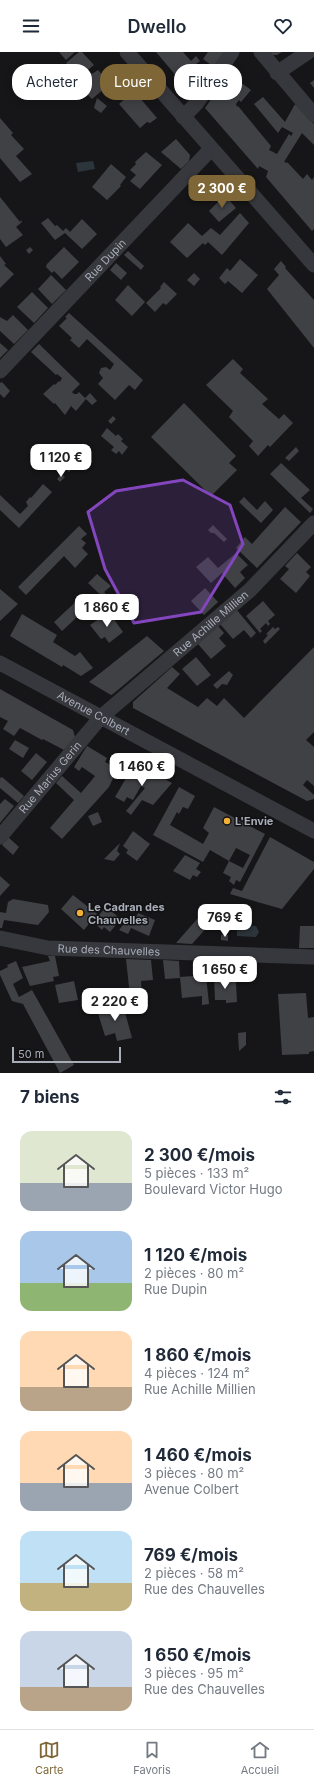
<!DOCTYPE html>
<html lang="fr">
<meta charset="utf-8">
<style>
:root{--surface:#fff;--page:#f2f2f3;--text:#1f2937;--muted:#747a83;--line:#e0e1e3;--accent:#7e6636}
body{margin:0;font-family:Inter,sans-serif;background:var(--page);color:var(--text);height:100vh;display:flex;flex-direction:column;font-size:15px;white-space:nowrap}
*{box-sizing:border-box;margin:0}
p{font-size:13px;color:var(--muted)}
.icon{flex:none;width:22px;height:22px;fill:none;stroke:currentColor;stroke-width:2;stroke-linecap:round;stroke-linejoin:round}
.map{position:relative;height:1021px;overflow:hidden}
.drawer{display:flex;flex-direction:column;background:var(--surface);flex:1}
.drawer>*{flex:none}
.top-card{position:absolute;left:12px;top:12px;width:290px;height:36px;display:flex;gap:8px}
.scale{position:absolute;left:12px;bottom:10px;width:109px;box-sizing:border-box;padding-left:4px;border:2px solid #a8adb8;border-top:0;font-size:11px;line-height:14px;white-space:nowrap;color:#a8adb8;-webkit-text-stroke:3px #111113;paint-order:stroke}
.price{position:absolute;translate:-50% -34px;padding:0 9px;border-radius:8px;background:#fff;color:#222;font-size:13px;line-height:26px;filter:drop-shadow(0 1px 2px #0008)}
.price::after{content:'';position:absolute;left:50%;top:24px;width:12px;height:9px;margin-left:-6px;background:inherit;clip-path:polygon(0 0,100% 0,50% 100%)}
.price.active{background:var(--accent);color:#fff}
ul{padding:0;list-style:none}
li{display:flex;align-items:center;gap:12px;height:100px;padding:0 20px}
li span{display:grid;place-items:center;flex:none;width:112px;height:80px;border-radius:12px;color:#555}
li>.icon{margin-inline-start:auto}
span .icon{width:48px;height:48px;fill:#fffc;stroke-width:1}
li b{font-size:17px}
h2{display:flex;justify-content:space-between;align-items:center;height:48px;padding:0 20px;font-size:17px}
.chip{padding:0 14px;border-radius:16px;background:var(--surface);box-shadow:0 2px 10px #0003;font-size:14px;line-height:36px}
.chip.active{background:var(--accent);color:#fff}
header{display:flex;justify-content:space-between;align-items:center;height:52px;padding:0 20px;background:var(--surface);font-size:18px;font-weight:600}
.menu{display:flex;justify-content:space-around;align-items:center;height:56px;border-top:1px solid var(--line);background:var(--surface);font-size:11px;color:var(--muted)}
.menu a{display:grid;justify-items:center;gap:2px}
.menu .active{color:var(--accent)}
.map>svg:first-child{display:block}
.water{fill:#2c353c}
.building{fill:#404145}
.lines{fill:none;stroke-linecap:round;stroke-linejoin:round}
.minor{stroke:#37383d;stroke-width:15}
.marked{fill:#8446be;fill-opacity:0.2;stroke:#8446be;stroke-width:3;stroke-linejoin:round}
.poi-dot{fill:#f2b134;stroke:#111113;stroke-width:1.5}
.labels{text-anchor:middle;dominant-baseline:central;stroke-width:3;stroke-linejoin:round;paint-order:stroke}
.street-label{font-size:11px;fill:#a8adb8;stroke:#111113}
.poi-label{font-size:11px;font-weight:bold;fill:#a8adb8;stroke:#111113;text-anchor:start}
</style>
<header><svg class="icon" aria-label="menu" viewBox="0 0 24 24"><path d="M4 6h16M4 12h16M4 18h16"/></svg>Dwello<svg class="icon" aria-label="heart" viewBox="0 0 24 24"><path d="M12 20l-8-8c-3-5 5-10 8-4 3-6 11-1 8 4z"/></svg></header>
<div class="map">
<svg width="314" height="1021" viewBox="0 0 314 1021">
<rect width="100%" height="100%" fill="#161618"/>
<!-- water -->
<g class="water">
<polygon points="93,109 95,117 78,120 76,111"/>
<polygon points="237,874 256,874 259,880 256,885 237,884"/>
</g>
<!-- building -->
<g class="building">
<polygon points="59,0 75,0 66,8"/>
<polygon points="79,0 82,0 94,13 79,25 66,11"/>
<polygon points="156,0 183,0 191,9 196,4 200,9 178,26"/>
<polygon points="208,0 227,0 215,16 203,7"/>
<polygon points="269,0 282,0 277,3 272,3"/>
<polygon points="98,18 110,32 92,47 86,41 90,38 83,30 86,27 84,25 90,20 92,22"/>
<polygon points="229,22 251,38 241,50 239,48 236,52 237,55 238,54 271,94 269,98 277,102 289,82 291,84 293,81 282,75 278,81 254,52 263,45 285,70 295,52 314,72 314,93 302,81 284,110 288,111 303,127 307,122 312,128 314,125 314,177 312,179 266,125 268,119 259,114 258,117 205,56"/>
<polygon points="314,28 314,36 310,31"/>
<polygon points="134,39 157,66 150,71 147,70 140,76 119,52"/>
<polygon points="97,46 107,54 101,61 94,56"/>
<polygon points="0,66 13,81 11,83 24,97 16,104 32,122 20,130 0,106"/>
<polygon points="176,87 190,103 189,109 181,117 161,100"/>
<polygon points="146,100 162,113 140,137 130,129 136,123 130,118 136,112 135,110"/>
<polygon points="111,112 126,125 120,133 121,134 107,148 92,135"/>
<polygon points="225,143 236,156 219,170 209,159"/>
<polygon points="0,145 20,170 21,168 22,170 16,175 23,183 6,195 0,187"/>
<polygon points="240,161 249,171 222,203 208,190 205,193 203,191 187,206 170,190 188,171 202,184 211,176 220,183"/>
<polygon points="48,166 55,174 57,173 63,179 66,176 70,180 82,167 97,182 82,197 65,181 55,188 41,171"/>
<polygon points="30,195 33,198 29,202 26,198"/>
<polygon points="64,195 79,210 62,227 54,219 52,221 46,215 47,212"/>
<polygon points="128,199 144,214 141,218 124,203"/>
<polygon points="0,204 6,212 4,213 14,222 0,236"/>
<polygon points="240,207 258,223 242,241 228,229 225,232 219,226 227,216 230,219"/>
<polygon points="281,209 286,215 285,216 314,248 314,296 267,237 279,223 274,217"/>
<polygon points="116,211 127,221 121,228 110,218"/>
<polygon points="194,221 200,227 194,234 187,228"/>
<polygon points="51,223 66,238 52,252 38,237"/>
<polygon points="164,230 177,242 166,253 163,251 155,260 146,251 161,236 160,235"/>
<polygon points="128,233 145,250 132,264 115,248"/>
<polygon points="32,240 48,256 34,271 17,255"/>
<polygon points="69,261 143,328 135,338 129,333 115,348 98,332 103,326 99,321 101,316 106,315 110,318 114,312 87,287 79,296 70,288 72,286 59,274 67,266 65,265"/>
<polygon points="13,263 28,278 14,292 0,279 0,265 7,269"/>
<polygon points="0,291 8,298 0,306"/>
<polygon points="39,292 80,332 72,340 74,342 77,342 79,340 85,346 90,341 97,349 92,353 86,347 76,359 71,354 65,363 55,351 54,352 43,342 54,332 55,333 59,329 60,330 62,326 57,322 56,323 31,300"/>
<polygon points="233,307 243,317 240,321 268,347 262,352 279,367 284,362 293,371 270,395 268,393 258,404 249,394 253,389 229,365 233,359 206,333"/>
<polygon points="2,330 10,339 4,346 0,342 0,331"/>
<polygon points="184,351 236,404 229,411 237,418 211,444 151,385"/>
<polygon points="113,364 116,367 111,372 108,369"/>
<polygon points="107,376 116,384 118,382 123,387 121,389 128,395 122,403 119,399 116,402 111,398 114,395 101,384"/>
<polygon points="296,395 299,399 289,409 285,406"/>
<polygon points="281,411 310,438 301,446 313,457 310,461 270,422"/>
<polygon points="66,412 71,418 69,420 63,415"/>
<polygon points="61,422 65,425 60,430 57,427"/>
<polygon points="43,432 52,440 19,476 0,458 0,443 20,462 28,454 26,450 30,445 31,446"/>
<polygon points="244,445 257,458 265,449 273,458 261,471 239,450"/>
<polygon points="285,455 301,470 257,516 236,496 245,485 252,492"/>
<polygon points="213,473 227,487 224,490 214,481 211,481 208,478"/>
<polygon points="79,474 87,482 81,487 86,491 82,496 88,502 75,516 64,504 26,543 18,535"/>
<polygon points="236,501 248,513 240,520 245,526 235,536 222,521 211,531 196,515 208,505 218,516"/>
<polygon points="297,501 311,515 306,520 310,524 296,541 280,527 289,517 285,514"/>
<polygon points="97,522 111,534 104,540 112,548 109,551 88,531"/>
<polygon points="205,536 218,550 204,563 191,549"/>
<polygon points="0,537 18,552 0,569"/>
<polygon points="99,544 103,549 93,558 89,554 62,579 54,570 81,545 89,554"/>
<polygon points="263,549 275,563 268,569 270,572 268,574 266,571 260,577 262,579 260,581 246,564"/>
<polygon points="130,554 133,558 129,562 126,558"/>
<polygon points="236,557 256,581 251,586 244,578 233,587 220,572"/>
<polygon points="22,562 57,583 53,590 75,604 80,600 93,616 81,624 63,613 62,615 10,584"/>
<polygon points="106,562 110,568 113,566 123,580 109,591 105,585 101,587 90,573"/>
<polygon points="218,574 224,581 219,586 226,594 211,607 198,592"/>
<polygon points="273,575 275,577 278,575 280,577 265,592 263,589 268,583 266,582"/>
<polygon points="147,584 164,599 113,642 111,643 89,630"/>
<polygon points="314,595 314,680 306,688 314,695 314,734 307,728 303,733 314,743 314,747 307,749 133,656 133,650 172,615 180,622 167,636 198,655 207,646 217,654 224,646 244,666"/>
<polygon points="196,605 211,623 197,634 182,617"/>
<polygon points="229,619 233,623 227,633 222,632 217,637 213,633"/>
<polygon points="0,637 73,678 75,685 64,698 43,687 42,688 20,676 14,684 3,677 8,669 0,665"/>
<polygon points="15,688 29,696 23,706 9,697"/>
<polygon points="87,694 107,706 105,710 111,713 117,702 123,705 109,735 62,787 50,776 74,748 56,731 62,724 81,741 91,729 95,724 82,715 79,719 74,715"/>
<polygon points="36,701 47,710 32,728 21,719"/>
<polygon points="135,711 172,731 153,753 142,748 131,763 126,759 145,736 141,734 133,748 127,745 124,750 115,745"/>
<polygon points="2,725 24,744 18,751 0,736 0,726"/>
<polygon points="179,735 195,744 188,757 183,755 179,762 177,760 170,773 203,792 209,781 203,776 214,755 265,782 240,830 236,828 234,833 229,829 231,825 223,821 229,809 243,816 250,803 236,796 229,809 210,798 203,810 153,783"/>
<polygon points="5,747 14,754 0,771 0,752"/>
<polygon points="98,760 102,770 93,774 88,764"/>
<polygon points="133,779 150,792 137,809 126,801 128,798 123,794"/>
<polygon points="8,785 19,795 13,803 2,793"/>
<polygon points="270,785 314,810 314,817 282,857 230,842 233,836 242,839"/>
<polygon points="120,791 117,799 120,802 114,809 104,807"/>
<polygon points="185,803 200,811 196,817 201,820 197,825 193,823 190,828 173,819"/>
<polygon points="0,824 10,833 0,844"/>
<polygon points="73,843 97,862 84,878 61,857"/>
<polygon points="13,847 48,853 49,860 38,873 4,868 2,876 0,876 0,860 6,861 8,850"/>
<polygon points="106,855 121,867 110,880 104,875 102,878 93,870"/>
<polygon points="213,856 219,862 192,892 176,891 205,858 209,861"/>
<polygon points="138,861 155,868 149,884 131,876 128,882 119,878 127,868 133,871"/>
<polygon points="300,874 314,874 314,896 299,896"/>
<polygon points="221,883 228,883 228,889 221,888"/>
<polygon points="48,904 55,904 59,924 53,925 54,929 30,934 22,915 50,909"/>
<polygon points="126,907 151,908 153,928 141,929 142,944 130,944"/>
<polygon points="163,908 179,909 180,926 165,927"/>
<polygon points="16,909 23,926 13,932 19,945 32,938 74,1013 60,1021 23,952 12,949 0,923 0,919 8,915 7,913"/>
<polygon points="206,923 209,952 202,953 202,944 182,946 180,925"/>
<polygon points="224,924 225,930 236,930 237,950 226,951 226,948 215,948 214,925"/>
<polygon points="74,929 78,948 59,951 55,933"/>
<polygon points="306,941 308,966 314,965 314,999 309,1000 309,1002 282,1003 278,942"/>
<polygon points="123,953 132,986 117,989 115,981 105,984 97,958"/>
<polygon points="246,980 246,993 239,999 238,981"/>
</g>
<g class="lines">
<!-- minor -->
<g class="minor">
<polyline points="127,0 314,213"/>
<polyline points="261,0 314,63"/>
<polyline points="277,21 308,0"/>
<polyline points="183,65 196,52 232,0"/>
<path id="s1" d="M0,319l211,-222"/>
<path id="s2" d="M0,611l314,168"/>
<path id="s3" d="M0,785l101,-120 149,-127 64,-67"/>
<path id="s4" d="M0,886l48,10 266,9"/>
</g>
</g>
<!-- marked area -->
<path class="marked" d="M183,428l47,25 13,39 -42,68 -67,11 -29,-54 -17,-57 28,-21z"/>
<!-- markers -->
<g class="poi-dot">
<circle cx="227" cy="769" r="4"/>
<circle cx="80" cy="861" r="4"/>
</g>
<g class="labels">
<!-- street labels -->
<g class="street-label">
<text stroke="none"><textPath href="#s1" startOffset="153">Rue Dupin</textPath></text>
<text stroke="none"><textPath href="#s3" startOffset="301">Rue Achille Millien</textPath></text>
<text stroke="none"><textPath href="#s2" startOffset="106">Avenue Colbert</textPath></text>
<text stroke="none"><textPath href="#s3" startOffset="78">Rue Marius Gerin</textPath></text>
<text stroke="none"><textPath href="#s4" startOffset="110">Rue des Chauvelles</textPath></text>
</g>
<!-- poi labels -->
<g class="poi-label">
<text x="235" y="769">L'Envie</text>
<text x="88" y="855">Le Cadran des<tspan x="88" dy="13">Chauvelles</tspan></text>
</g>
</g>
</svg>
<div class="scale">50 m</div>
<b class="price active" style="left:222px;top:157px">2 300 €</b>
<b class="price" style="left:61px;top:426px">1 120 €</b>
<b class="price" style="left:107px;top:576px">1 860 €</b>
<b class="price" style="left:142px;top:735px">1 460 €</b>
<b class="price" style="left:225px;top:886px">769 €</b>
<b class="price" style="left:225px;top:938px">1 650 €</b>
<b class="price" style="left:115px;top:970px">2 220 €</b>
<div class="top-card">
<a class="chip">Acheter</a>
<a class="chip active">Louer</a>
<a class="chip">Filtres</a>
</div>
</div>
<section class="drawer">
<h2>7 biens<svg class="icon" aria-label="filters" viewBox="0 0 24 24"><path d="M4 7h16M4 17h16"/><circle cx="9" cy="7" r="2"/><circle cx="15" cy="17" r="2"/></svg></h2>
<ul>
<li><span style="background:linear-gradient(#dfe7d0 65%,#9aa5b1 0)"><svg class="icon" aria-label="home" viewBox="0 0 24 24"><path d="M3 11l9-7 9 7M6 9v11h12V9"/></svg></span><div><b>2 300 €/mois</b><p>5 pièces · 133 m²</p><p>Boulevard Victor Hugo</p></div></li>
<li><span style="background:linear-gradient(#a9c7e8 65%,#8fb573 0)"><svg class="icon" aria-label="home" viewBox="0 0 24 24"><path d="M3 11l9-7 9 7M6 9v11h12V9"/></svg></span><div><b>1 120 €/mois</b><p>2 pièces · 80 m²</p><p>Rue Dupin</p></div></li>
<li><span style="background:linear-gradient(#ffd9b3 70%,#b9a48a 0)"><svg class="icon" aria-label="home" viewBox="0 0 24 24"><path d="M3 11l9-7 9 7M6 9v11h12V9"/></svg></span><div><b>1 860 €/mois</b><p>4 pièces · 124 m²</p><p>Rue Achille Millien</p></div></li>
<li><span style="background:linear-gradient(#ffd9b3 65%,#9aa5b1 0)"><svg class="icon" aria-label="home" viewBox="0 0 24 24"><path d="M3 11l9-7 9 7M6 9v11h12V9"/></svg></span><div><b>1 460 €/mois</b><p>3 pièces · 80 m²</p><p>Avenue Colbert</p></div></li>
<li><span style="background:linear-gradient(#bfe0f5 65%,#c2b280 0)"><svg class="icon" aria-label="home" viewBox="0 0 24 24"><path d="M3 11l9-7 9 7M6 9v11h12V9"/></svg></span><div><b>769 €/mois</b><p>2 pièces · 58 m²</p><p>Rue des Chauvelles</p></div></li>
<li><span style="background:linear-gradient(#c9d6e8 70%,#b9a48a 0)"><svg class="icon" aria-label="home" viewBox="0 0 24 24"><path d="M3 11l9-7 9 7M6 9v11h12V9"/></svg></span><div><b>1 650 €/mois</b><p>3 pièces · 95 m²</p><p>Rue des Chauvelles</p></div></li>
</ul>
</section>
<nav class="menu">
<a class="active"><svg class="icon" aria-label="map" viewBox="0 0 24 24"><path d="M3 6l6-2 6 2 6-2v14l-6 2-6-2-6 2zM9 4v14M15 6v14"/></svg>Carte</a>
<a><svg class="icon" aria-label="saved" viewBox="0 0 24 24"><path d="M7 4h10v16l-5-4-5 4z"/></svg>Favoris</a>
<a><svg class="icon" aria-label="home" viewBox="0 0 24 24"><path d="M3 11l9-7 9 7M6 9v11h12V9"/></svg>Accueil</a>
</nav>
